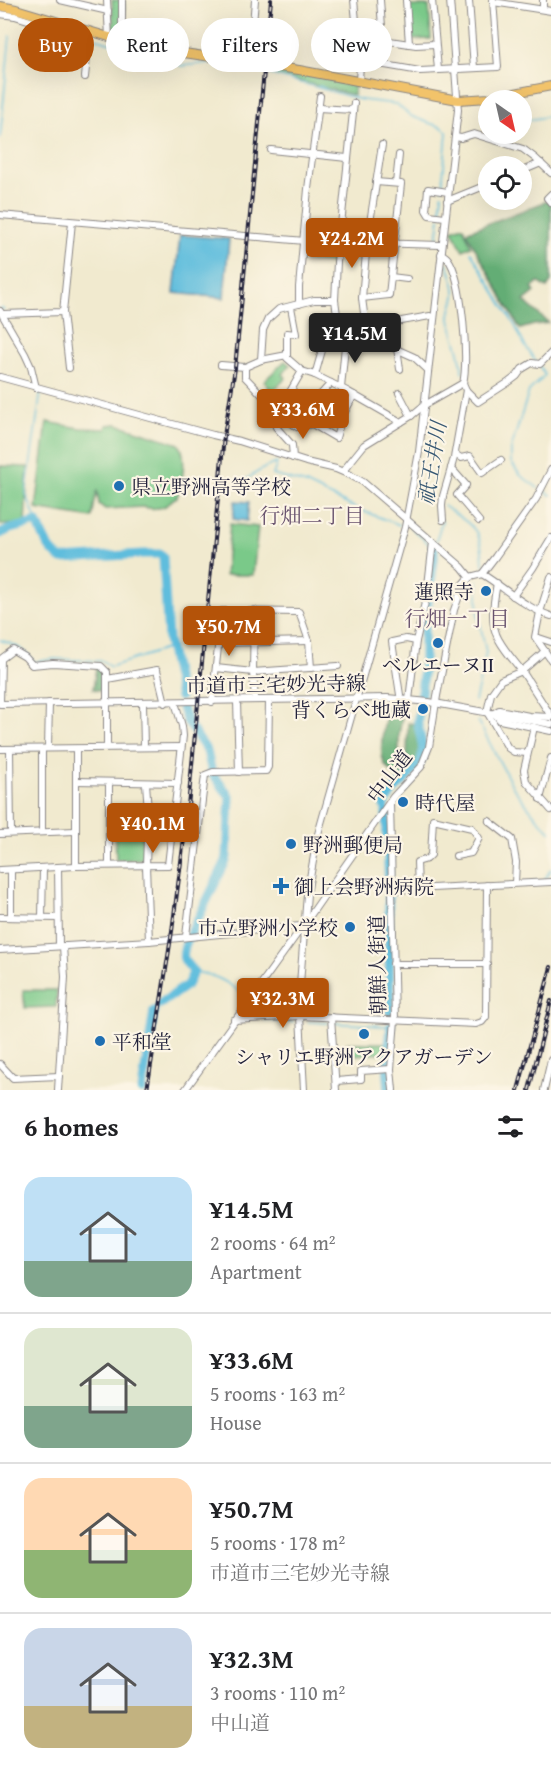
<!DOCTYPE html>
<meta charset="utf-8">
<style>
:root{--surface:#fff;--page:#f2f2f2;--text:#202124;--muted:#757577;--line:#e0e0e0;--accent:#b45309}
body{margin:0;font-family:"Gentium Book Plus","Noto Serif JP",serif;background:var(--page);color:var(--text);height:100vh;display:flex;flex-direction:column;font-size:22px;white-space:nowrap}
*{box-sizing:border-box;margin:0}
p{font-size:20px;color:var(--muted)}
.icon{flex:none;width:33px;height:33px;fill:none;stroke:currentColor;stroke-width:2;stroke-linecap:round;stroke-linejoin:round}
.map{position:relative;height:1090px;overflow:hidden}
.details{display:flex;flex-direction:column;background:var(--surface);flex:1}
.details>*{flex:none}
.top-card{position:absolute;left:18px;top:18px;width:516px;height:54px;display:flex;gap:12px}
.needle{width:39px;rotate:146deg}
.tools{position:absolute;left:478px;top:90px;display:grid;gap:12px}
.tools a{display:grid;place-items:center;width:54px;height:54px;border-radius:50%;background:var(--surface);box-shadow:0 6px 24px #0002;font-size:30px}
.price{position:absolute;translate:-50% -51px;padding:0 14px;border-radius:6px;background:var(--accent);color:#fff;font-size:20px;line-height:39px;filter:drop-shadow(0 2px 3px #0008)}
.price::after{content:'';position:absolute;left:50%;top:36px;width:18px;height:14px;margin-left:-9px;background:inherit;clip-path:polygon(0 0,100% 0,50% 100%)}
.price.active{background:#222;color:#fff}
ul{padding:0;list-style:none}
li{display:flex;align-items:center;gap:18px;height:150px;padding:0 24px}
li+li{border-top:2px solid var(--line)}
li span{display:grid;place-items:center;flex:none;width:168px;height:120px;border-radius:18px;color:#555}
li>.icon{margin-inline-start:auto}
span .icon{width:72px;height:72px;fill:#fffc;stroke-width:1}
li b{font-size:26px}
h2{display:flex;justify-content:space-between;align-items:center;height:72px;padding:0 24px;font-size:26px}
.chip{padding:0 21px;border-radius:27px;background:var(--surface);box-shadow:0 6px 24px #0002;font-size:21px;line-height:54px}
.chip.active{background:var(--accent);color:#fff}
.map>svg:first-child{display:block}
.green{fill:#7ac989;stroke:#4e7662;stroke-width:1.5}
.forest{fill:#63ad75;stroke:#426858;stroke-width:1.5}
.water{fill:#5fbddd;stroke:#40708c;stroke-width:1.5}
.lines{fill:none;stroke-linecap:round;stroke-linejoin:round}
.stream{stroke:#5fbddd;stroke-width:1.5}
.river{stroke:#5fbddd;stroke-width:9}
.minor-casing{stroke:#8a8685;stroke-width:8}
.major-casing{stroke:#8a8685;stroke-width:10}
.minor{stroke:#fff;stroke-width:6}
.major{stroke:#f2c36a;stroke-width:8}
.rail-casing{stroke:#22223b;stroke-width:4}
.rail{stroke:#fcf5e5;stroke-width:1.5;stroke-dasharray:4.5;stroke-linecap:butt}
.poi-dot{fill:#1f6fb2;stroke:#fcf5e5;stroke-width:2}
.labels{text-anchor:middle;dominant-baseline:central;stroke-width:4.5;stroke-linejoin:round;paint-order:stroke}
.poi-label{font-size:20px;fill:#22223b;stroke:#fcf5e5;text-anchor:start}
.street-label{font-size:20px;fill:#22223b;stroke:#fcf5e5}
.water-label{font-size:21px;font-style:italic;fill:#375874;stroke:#fcf5e5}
.neighbourhood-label{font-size:21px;fill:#68526e;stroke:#fcf5e5}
</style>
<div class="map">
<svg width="551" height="1090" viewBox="0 0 551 1090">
<rect width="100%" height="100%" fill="#fcf5e5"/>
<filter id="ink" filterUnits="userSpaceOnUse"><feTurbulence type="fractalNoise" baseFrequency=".0167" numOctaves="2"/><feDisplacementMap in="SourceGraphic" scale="12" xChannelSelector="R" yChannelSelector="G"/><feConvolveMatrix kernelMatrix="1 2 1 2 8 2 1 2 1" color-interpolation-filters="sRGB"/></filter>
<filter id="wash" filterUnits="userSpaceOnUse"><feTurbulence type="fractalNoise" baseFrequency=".008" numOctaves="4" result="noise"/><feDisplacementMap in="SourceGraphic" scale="24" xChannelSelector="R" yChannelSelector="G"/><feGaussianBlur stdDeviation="1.35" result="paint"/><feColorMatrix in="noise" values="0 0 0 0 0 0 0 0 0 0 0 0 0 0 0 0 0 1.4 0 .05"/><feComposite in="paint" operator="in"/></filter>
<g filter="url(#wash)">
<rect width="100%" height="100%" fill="#f1eacf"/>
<!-- green -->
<g class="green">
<polygon points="112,0 124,0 126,30 113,32"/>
<polygon points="409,6 429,6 431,39 410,40"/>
<polygon points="278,68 355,85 353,95 275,75"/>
<polygon points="463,226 471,246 463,250 452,230"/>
<polygon points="307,245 335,245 334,263 305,261"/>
<polygon points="285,361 290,365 283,374 286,378 268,396 266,393 270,389 264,381"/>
<path d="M47,422l33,6 26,1 1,-4 10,-1 62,20c9,13 3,39 -2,53 -6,2 -7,6 -12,9 -6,3 -15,3 -21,1l-39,2 -6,-5 -2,-14 -5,28 -56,-9z"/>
<polygon points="0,466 28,467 25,524 0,525"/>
<polygon points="230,524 258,527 253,575 225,575"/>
<polygon points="143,811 145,859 116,860 114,812"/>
<polygon points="23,990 57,990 56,1007 25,1008"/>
<polygon points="347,1043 388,1043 386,1053 352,1055 348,1056"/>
</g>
<!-- forest -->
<g class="forest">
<polygon points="550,200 551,202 551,282 547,288 538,282 532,288 535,292 524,301 549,323 534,325 520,329 466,232"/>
<polygon points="96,668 102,670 104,676 102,691 93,689"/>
<path d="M388,705l16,1 -5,29v21h8l1,-33 8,1c8,22 7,33 -8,51 -40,2 -24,-47 -20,-70z"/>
</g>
<!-- water -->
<g class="water">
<polygon points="180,235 229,239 224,298 174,293"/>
<polygon points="235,501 249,502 247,521 233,519"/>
</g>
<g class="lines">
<!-- stream -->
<g class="stream">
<polyline points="22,15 34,18"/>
<polyline points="65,28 182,66 216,62 225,63 248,68 362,100 396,104 411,116 429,123 442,127 447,132 442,189"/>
<polyline points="317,87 320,86 326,89"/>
<polyline points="522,121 551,116"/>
<polyline points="0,138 10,36"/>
<polyline points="440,213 442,194"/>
<polyline points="437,240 440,218"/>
<polyline points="471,252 514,324 524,344 536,362"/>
<path d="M447,263c3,10 10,23 8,33 -1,8 -6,15 -5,23 3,18 12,34 12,53"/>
<polyline points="0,308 4,310"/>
<polyline points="538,488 520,475 511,462 511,449 529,391 545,375 539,366"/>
<polyline points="542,490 551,495"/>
<path d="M227,491c17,-8 31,-23 50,-28l-4,12 33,9 51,25 43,16"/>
<path d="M444,506c29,21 38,21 39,59"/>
<polyline points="37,522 26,494 41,391"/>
<polyline points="411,528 430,545"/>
<polyline points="436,541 442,521"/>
<path d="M0,640c12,3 27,11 34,22l20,-3 49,2 7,6 59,-19"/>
<polyline points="475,701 486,652 478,614 478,580"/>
<polyline points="478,721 514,789 538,819 551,832"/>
<polyline points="545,879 551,869"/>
<path d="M194,972c23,3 34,10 52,25"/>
<polyline points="252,1000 263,1005 264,1015"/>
<polyline points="265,1020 265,1021 293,1022"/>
<polyline points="308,1022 328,1023"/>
<polyline points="332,1023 386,1026 391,1028"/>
</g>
<!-- river -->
<g class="river">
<path d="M0,534l10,-5 27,-7c6,14 11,29 25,37l81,-5h17l3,3 5,82 12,58"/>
<polyline points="421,694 424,663 424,631 434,560 434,548"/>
<path d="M384,806c6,-18 28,-28 36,-44 6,-12 0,-25 -2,-37 -1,-6 1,-13 2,-19"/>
<polyline points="386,812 387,842"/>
<polyline points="388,852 390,1013"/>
<path d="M160,1004l27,-19 6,-12 1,-1c-11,-12 -13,-13 -8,-29l40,-82 1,-5 3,-59 -18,-24 -5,-22 -20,-29 -5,-14"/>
<polyline points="142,1090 154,1011"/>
<polyline points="389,1090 387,1064 391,1026"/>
</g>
</g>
</g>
<g filter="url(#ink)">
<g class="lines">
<defs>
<g id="minor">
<polyline points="60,0 108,11"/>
<polyline points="107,0 109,37"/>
<polyline points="354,0 360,63 359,81"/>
<polyline points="380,0 383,40"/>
<polyline points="406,0 409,44"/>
<polyline points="432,0 438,70"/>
<polyline points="469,0 474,68"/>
<polyline points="493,2 551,11"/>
<polyline points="543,9 543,0"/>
<polyline points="0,14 15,16 89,39 85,77"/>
<polyline points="357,36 416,45 435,44"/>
<polyline points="122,41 122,0"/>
<polyline points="250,61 255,0"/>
<polyline points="360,63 385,65 420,71 498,67 493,0"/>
<polyline points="318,108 353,110"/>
<polyline points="455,137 461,138 474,134 523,149 535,158 551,173"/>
<polyline points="271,150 347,158"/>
<polyline points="522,171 541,163"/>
<polyline points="396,183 399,155"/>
<polyline points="551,194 547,198 551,203"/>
<polyline points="447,201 489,184"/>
<polyline points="0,215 305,241 441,245"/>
<polyline points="445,217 429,215 426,210 428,189 448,192"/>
<polyline points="391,277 407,279"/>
<polyline points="362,298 389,295 401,184 376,182"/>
<polyline points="299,304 299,287 308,189 320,96"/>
<polyline points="291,307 296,334 287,333 287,358 302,371 315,375 347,391 401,422"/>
<polyline points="0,311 25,354 31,367 36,388"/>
<polyline points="63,312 69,368"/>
<polyline points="3,314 63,312 72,222"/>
<polyline points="390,323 430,316"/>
<polyline points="367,336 362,298 367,242 382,145"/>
<polyline points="344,340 367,336 414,357 428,370"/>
<polyline points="397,348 400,369"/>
<polyline points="261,360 287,355"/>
<path d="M221,365l24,2v10c16,16 34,38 52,50l15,-3 24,14 6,-21 12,-22"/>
<polyline points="245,367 261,360 263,330 268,319 279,309 314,300 335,300"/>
<polyline points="315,375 323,347"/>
<polyline points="0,377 213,435 239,441 306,462 336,469 350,475 363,482 462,567 470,577"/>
<polyline points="341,388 345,346 338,322 335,300 337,262 354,103"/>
<polyline points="466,390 478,402 509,382 517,376 522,369 532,363 540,364 551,353"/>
<polyline points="399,393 411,416"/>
<polyline points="279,411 302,371"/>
<polyline points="283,418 276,427 292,445 293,458"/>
<polyline points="312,424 314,402 331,383"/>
<polyline points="455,454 461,458 470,456 482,473 501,460"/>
<polyline points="451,468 466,485 457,495 479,521"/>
<path d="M343,471l21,-26 47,-29 12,-10 40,-23c6,-22 -1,-106 -15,-124 -2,-3 -4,-4 -7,-5"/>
<polyline points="443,520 442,506 443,496 454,458 466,390 463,383"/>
<path d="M482,574c23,14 43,34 69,42"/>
<polyline points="551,577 540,612 535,637 551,660"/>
<path d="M497,583c-3,17 -8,41 2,57 6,11 15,21 23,31l23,-20"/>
<polyline points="513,596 533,568 551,538"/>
<polyline points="254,610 253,672 255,700"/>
<polyline points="536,637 551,642"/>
<polyline points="219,643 309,641"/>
<polyline points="216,668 253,672 338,666"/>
<polyline points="107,679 157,670 165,703"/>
<polyline points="400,695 392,642 406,639 416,641"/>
<polyline points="409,700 416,641 427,594 433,542"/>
<polyline points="237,701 239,772"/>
<polyline points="212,702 222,611 299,612 309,641 311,668"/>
<polyline points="0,703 1,659 13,650 25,657 32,665 53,663 101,666 107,672 107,747"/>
<polyline points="143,703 144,747"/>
<polyline points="0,704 387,698 429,702 551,724"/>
<polyline points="551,717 529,716 499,710 494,713 500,720 551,731"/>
<polyline points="534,727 524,770 526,781 551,810"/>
<polyline points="48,748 49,703"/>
<polyline points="0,749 181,747"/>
<polyline points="10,749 11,833"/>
<polyline points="42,749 42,832"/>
<polyline points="76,749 76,866"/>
<polyline points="527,753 514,752 508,748 487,712 491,694 501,680 522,671 551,716"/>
<polyline points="77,781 178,783"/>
<polyline points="109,782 109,865"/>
<polyline points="146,783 148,811 146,866 149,941"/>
<polyline points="540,799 551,758"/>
<polyline points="390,803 395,1020 391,1069 393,1090"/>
<polyline points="489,821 512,839 516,862 515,883"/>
<polyline points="0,834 75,831"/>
<polyline points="58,867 59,946"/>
<polyline points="0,870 76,866 168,865 183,736 182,726 175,702"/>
<polyline points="418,889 417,862 427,859 431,855 433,819 472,828 479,838 471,853 456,856"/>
<polyline points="392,890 551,882"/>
<polyline points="0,917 58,918"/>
<polyline points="11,917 11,870"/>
<polyline points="42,917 43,868"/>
<polyline points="186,936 205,775 213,772 266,771 268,767 269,700"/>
<polyline points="0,950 149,941 300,926 304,924"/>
<polyline points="393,964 487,964"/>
<polyline points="331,1017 336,1090"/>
<polyline points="234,1020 300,1016 476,1024 482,1022 486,1017 487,885"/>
<polyline points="0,1064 13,1078 59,1076"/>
<polyline points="336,1081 361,1079 361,1071 391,1069"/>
<polyline points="58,1090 65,977 63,946"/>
<polyline points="185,1090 305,923 393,797 421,767 429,747 437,696 454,610 463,585 470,577 482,574 495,557 536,499 551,470"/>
<polyline points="304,1090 299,997 307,894 318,834 405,527 419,452 458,110 450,0"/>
<polyline points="544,1090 551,1060"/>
</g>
<polyline id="major" points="0,6 16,9 109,37 157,49 299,70 458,100 489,98 551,86"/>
</defs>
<!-- minor casing -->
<use href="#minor" class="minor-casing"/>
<!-- major casing -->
<use href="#major" class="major-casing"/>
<!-- minor -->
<use href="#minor" class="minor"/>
<!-- major -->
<use href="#major" class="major"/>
<defs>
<g id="rail">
<polyline points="147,1090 172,931 187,816 219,488 224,436 235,368 271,0"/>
<polyline points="518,1090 551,967"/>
<polyline points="529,1090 551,1001"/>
</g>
</defs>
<!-- rail casing -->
<use href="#rail" class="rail-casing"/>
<!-- rail -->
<use href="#rail" class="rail"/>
</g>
</g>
<!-- markers -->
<g class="poi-dot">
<circle cx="119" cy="486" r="6"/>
<circle cx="486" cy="591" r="6"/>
<circle cx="438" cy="643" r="6"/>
<circle cx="423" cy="709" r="6"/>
<circle cx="403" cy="802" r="6"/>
<circle cx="291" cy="844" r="6"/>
<path d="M278 877h6v6h6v6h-6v6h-6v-6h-6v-6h6z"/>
<circle cx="350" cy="927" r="6"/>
<circle cx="364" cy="1034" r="6"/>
<circle cx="100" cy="1041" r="6"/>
</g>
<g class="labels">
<!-- poi labels -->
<g class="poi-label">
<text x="131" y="486">県立野洲高等学校</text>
<text x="474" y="591" text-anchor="end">蓮照寺</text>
<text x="438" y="664" text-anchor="middle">ベルエーヌⅡ</text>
<text x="411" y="709" text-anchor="end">背くらべ地蔵</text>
<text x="415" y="802">時代屋</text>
<text x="303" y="844">野洲郵便局</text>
<text x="294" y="886">御上会野洲病院</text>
<text x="338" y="927" text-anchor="end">市立野洲小学校</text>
<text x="112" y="1041">平和堂</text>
<text x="364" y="1056" text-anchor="middle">シャリエ野洲アクアガーデン</text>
</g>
<!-- street labels -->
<g class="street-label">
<text transform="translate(276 684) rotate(-1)">市道市三宅妙光寺線</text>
<text transform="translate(389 776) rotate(-53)">中山道</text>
<text transform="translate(377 965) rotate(-91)">朝鮮人街道</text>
</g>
<!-- water labels -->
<g class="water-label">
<text transform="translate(432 463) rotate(-81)">祇王井川</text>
</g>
<!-- neighbourhood labels -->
<g class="neighbourhood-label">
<text x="312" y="515">行畑二丁目</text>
<text x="457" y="618">行畑一丁目</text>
</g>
</g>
</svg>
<div class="tools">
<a><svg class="needle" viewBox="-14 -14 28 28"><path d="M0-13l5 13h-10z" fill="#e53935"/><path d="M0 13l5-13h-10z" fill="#757577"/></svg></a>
<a><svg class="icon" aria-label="locate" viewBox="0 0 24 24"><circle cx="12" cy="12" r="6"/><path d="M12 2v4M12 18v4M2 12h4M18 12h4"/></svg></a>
</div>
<b class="price" style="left:352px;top:269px">¥24.2M</b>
<b class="price active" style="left:355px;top:364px">¥14.5M</b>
<b class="price" style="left:303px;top:440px">¥33.6M</b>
<b class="price" style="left:229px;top:657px">¥50.7M</b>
<b class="price" style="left:153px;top:854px">¥40.1M</b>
<b class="price" style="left:283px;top:1029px">¥32.3M</b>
<div class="top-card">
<a class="chip active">Buy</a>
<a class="chip">Rent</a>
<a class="chip">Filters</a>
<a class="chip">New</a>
</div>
</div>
<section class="details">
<h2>6 homes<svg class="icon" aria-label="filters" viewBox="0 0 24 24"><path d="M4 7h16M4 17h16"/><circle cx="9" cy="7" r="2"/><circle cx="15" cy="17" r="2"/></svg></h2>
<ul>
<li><span style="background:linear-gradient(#bfe0f5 70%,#7fa58c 0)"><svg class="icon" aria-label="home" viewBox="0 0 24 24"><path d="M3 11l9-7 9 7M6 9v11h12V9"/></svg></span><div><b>¥14.5M</b><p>2 rooms · 64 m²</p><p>Apartment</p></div></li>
<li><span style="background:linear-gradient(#dfe7d0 65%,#7fa58c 0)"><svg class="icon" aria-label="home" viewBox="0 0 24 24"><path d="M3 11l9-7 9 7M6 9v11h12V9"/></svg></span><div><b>¥33.6M</b><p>5 rooms · 163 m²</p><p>House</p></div></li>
<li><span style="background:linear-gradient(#ffd9b3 60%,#8fb573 0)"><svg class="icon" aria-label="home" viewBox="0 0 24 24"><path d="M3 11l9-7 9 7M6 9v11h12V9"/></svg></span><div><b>¥50.7M</b><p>5 rooms · 178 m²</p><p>市道市三宅妙光寺線</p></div></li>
<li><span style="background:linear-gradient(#c9d6e8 65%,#c2b280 0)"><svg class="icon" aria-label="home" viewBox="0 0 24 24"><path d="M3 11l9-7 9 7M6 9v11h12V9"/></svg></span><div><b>¥32.3M</b><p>3 rooms · 110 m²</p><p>中山道</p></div></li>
</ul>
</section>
